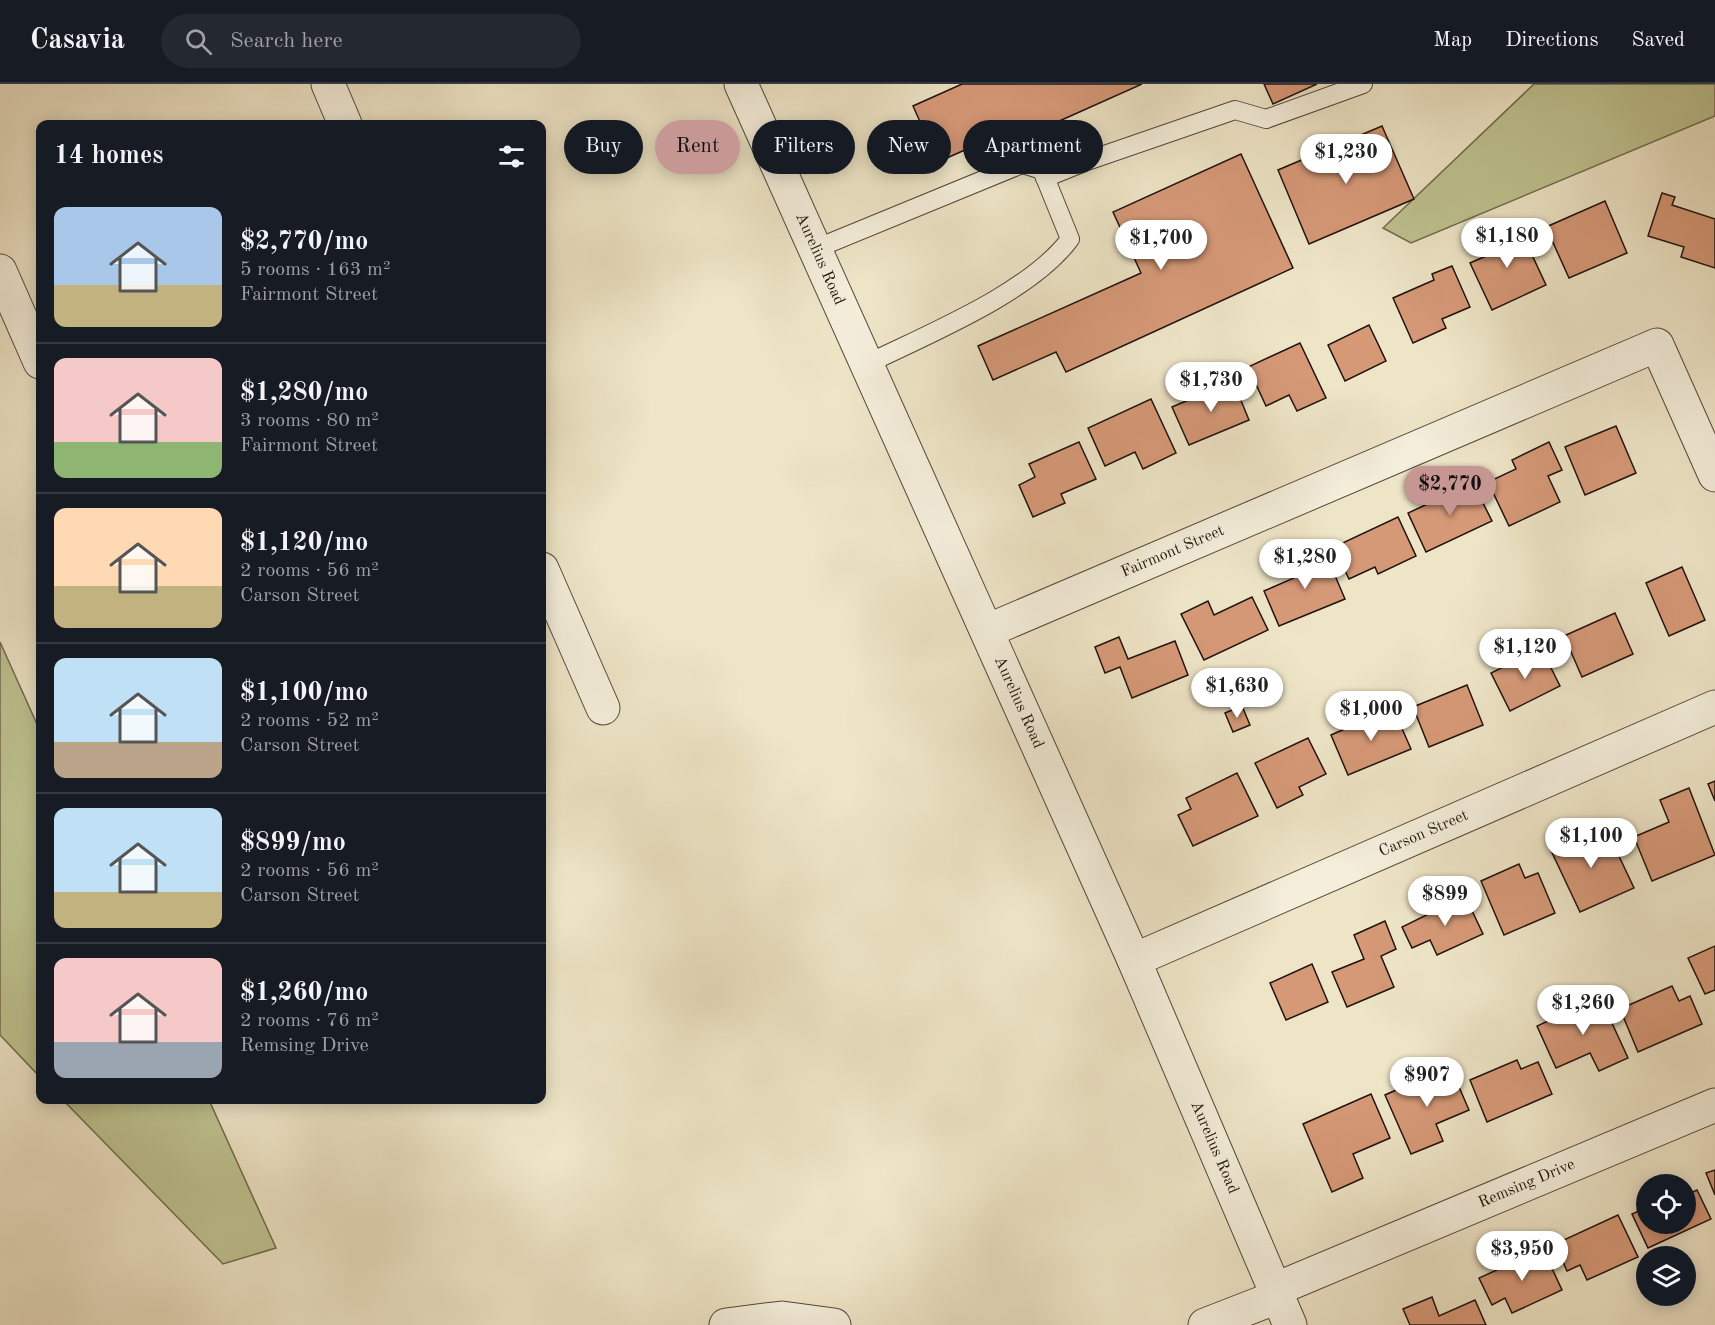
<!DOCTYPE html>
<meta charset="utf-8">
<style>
:root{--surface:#171b24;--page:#242831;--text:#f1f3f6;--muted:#9ea1a6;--line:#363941;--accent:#c59692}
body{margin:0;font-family:"Old Standard TT",serif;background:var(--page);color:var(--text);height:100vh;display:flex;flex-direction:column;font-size:22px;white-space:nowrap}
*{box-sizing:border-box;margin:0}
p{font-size:20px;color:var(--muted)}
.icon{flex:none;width:33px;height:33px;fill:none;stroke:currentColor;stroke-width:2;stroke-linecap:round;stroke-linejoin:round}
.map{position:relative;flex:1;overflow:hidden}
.drawer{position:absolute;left:36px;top:36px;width:510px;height:984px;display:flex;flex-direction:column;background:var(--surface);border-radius:12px;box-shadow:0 3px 15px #0003}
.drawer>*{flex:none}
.guide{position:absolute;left:564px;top:36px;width:570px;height:54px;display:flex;gap:12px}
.fabs{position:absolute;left:1636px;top:1090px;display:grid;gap:12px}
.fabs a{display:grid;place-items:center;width:60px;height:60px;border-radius:50%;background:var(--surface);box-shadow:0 3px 15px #0003;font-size:30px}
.price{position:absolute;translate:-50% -51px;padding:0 14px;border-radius:21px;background:#fff;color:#222;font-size:20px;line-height:39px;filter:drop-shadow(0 2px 3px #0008)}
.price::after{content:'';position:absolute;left:50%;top:36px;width:18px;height:14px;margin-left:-9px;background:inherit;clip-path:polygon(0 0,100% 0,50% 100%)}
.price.active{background:var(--accent);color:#111}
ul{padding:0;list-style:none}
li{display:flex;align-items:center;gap:18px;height:150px;padding:0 18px}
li+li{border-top:2px solid var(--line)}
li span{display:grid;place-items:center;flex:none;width:168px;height:120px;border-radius:12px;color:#555}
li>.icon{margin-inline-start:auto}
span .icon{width:72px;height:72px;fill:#fffc;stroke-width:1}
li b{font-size:26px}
h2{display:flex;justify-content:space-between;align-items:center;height:72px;padding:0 18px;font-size:26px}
.pill{padding:0 21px;border-radius:27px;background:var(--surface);box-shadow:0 3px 15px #0003;font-size:21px;line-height:54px}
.pill.active{background:var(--accent);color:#111}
header{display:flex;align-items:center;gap:36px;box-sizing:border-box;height:84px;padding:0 30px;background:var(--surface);border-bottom:2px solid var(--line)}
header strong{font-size:28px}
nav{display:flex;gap:33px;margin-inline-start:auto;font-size:21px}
.search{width:420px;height:54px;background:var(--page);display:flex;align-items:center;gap:15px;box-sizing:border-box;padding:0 21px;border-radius:33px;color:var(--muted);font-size:22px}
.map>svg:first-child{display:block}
.green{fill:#bfc391;stroke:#706a4e;stroke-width:1.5}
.building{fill:#d69978;stroke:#20120c;stroke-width:1.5}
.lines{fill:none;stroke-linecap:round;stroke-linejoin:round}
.service-casing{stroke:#54473b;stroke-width:20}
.minor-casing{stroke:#54473b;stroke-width:35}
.tertiary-casing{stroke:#54473b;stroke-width:35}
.service{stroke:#f4eedb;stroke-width:18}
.minor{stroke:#f4eedb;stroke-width:33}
.tertiary{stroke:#f4eedb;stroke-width:33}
.labels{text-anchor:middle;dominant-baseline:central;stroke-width:4.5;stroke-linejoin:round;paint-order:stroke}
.street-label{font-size:16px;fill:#20120c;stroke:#f4eedb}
</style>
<header>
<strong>Casavia</strong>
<div class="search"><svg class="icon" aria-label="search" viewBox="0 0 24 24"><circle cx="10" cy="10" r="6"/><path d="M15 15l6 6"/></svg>Search here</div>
<nav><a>Map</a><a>Directions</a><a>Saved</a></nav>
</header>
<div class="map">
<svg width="1715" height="1241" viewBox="0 0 1715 1241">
<rect width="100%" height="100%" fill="#eee5c7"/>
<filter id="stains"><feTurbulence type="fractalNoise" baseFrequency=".00333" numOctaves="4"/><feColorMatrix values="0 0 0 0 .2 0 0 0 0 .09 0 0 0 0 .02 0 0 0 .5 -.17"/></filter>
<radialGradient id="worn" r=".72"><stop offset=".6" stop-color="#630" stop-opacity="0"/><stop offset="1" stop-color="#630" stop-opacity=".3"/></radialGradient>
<!-- green -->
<g class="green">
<polygon points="1534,0 1715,0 1715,32 1411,159 1383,144"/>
<polygon points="0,558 40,647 40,993 0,951"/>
<polygon points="63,1016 209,1016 276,1164 223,1180"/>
</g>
<!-- building -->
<g class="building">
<polygon points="962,0 1142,0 972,76 967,65 938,78 913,22"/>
<polygon points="1264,0 1317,0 1273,20"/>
<polygon points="1382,42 1414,115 1309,160 1278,86"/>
<polygon points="1241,70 1293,184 1066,288 1056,268 993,296 978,262 1141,189 1113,128"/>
<polygon points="1662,109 1675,113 1672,121 1715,135 1715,184 1681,173 1684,163 1648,152"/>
<polygon points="1605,117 1627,169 1569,194 1546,143"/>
<polygon points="1519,143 1546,201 1492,226 1470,179 1486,172 1481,161"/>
<polygon points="1452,182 1470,223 1442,235 1446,244 1413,259 1393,214 1434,196 1432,190"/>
<polygon points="1369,241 1386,277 1345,297 1328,261"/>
<polygon points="1300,259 1326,314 1297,327 1289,311 1266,322 1248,283"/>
<polygon points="1233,297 1249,336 1189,361 1172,323"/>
<polygon points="1151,315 1176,369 1143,385 1135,368 1105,382 1088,344"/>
<polygon points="1616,342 1636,389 1585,411 1565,363"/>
<polygon points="1079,358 1096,395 1061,410 1065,419 1033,433 1019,401 1035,393 1029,380"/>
<polygon points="1549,358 1562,386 1548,392 1560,418 1509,442 1488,398 1516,385 1512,376"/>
<polygon points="1473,399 1492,437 1426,468 1408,429"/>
<polygon points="1398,433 1416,472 1378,490 1375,483 1349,495 1334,463"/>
<polygon points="1324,466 1345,515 1279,542 1264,507 1294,494 1288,482"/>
<polygon points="1682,483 1705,536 1669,552 1646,499"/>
<polygon points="1252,513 1268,546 1204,576 1181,530 1208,517 1214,531"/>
<polygon points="1615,529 1633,570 1582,593 1564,552"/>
<polygon points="1119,553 1128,575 1175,557 1188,591 1132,614 1120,583 1105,589 1095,563"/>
<polygon points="1541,564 1560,602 1510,627 1491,589"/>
<polygon points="1467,601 1483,641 1429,663 1413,623"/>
<polygon points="1242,622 1250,641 1233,648 1225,629"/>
<polygon points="1393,624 1411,665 1348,691 1331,651"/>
<polygon points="1308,654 1326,690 1299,703 1303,711 1277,724 1255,679"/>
<polygon points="1237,689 1258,732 1193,762 1178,731 1191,725 1186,714"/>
<polygon points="1715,697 1715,717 1708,700"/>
<polygon points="1689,704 1715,771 1652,797 1634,753 1669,738 1660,716"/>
<polygon points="1576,747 1582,758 1607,747 1634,804 1580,828 1548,760"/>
<polygon points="1519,780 1525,794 1538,789 1555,829 1504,851 1481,797"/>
<polygon points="1465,812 1483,850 1437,871 1430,856 1412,864 1402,843"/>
<polygon points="1385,837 1396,865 1381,872 1394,903 1347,923 1332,888 1364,875 1354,851"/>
<polygon points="1715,862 1715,906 1705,910 1688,874"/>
<polygon points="1312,880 1328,918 1286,936 1270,899"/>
<polygon points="1672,902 1679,917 1690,912 1702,940 1638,968 1620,925"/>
<polygon points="1600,913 1628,974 1599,987 1590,969 1556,984 1537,942"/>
<polygon points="1517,976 1521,985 1538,978 1552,1010 1487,1038 1470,996"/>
<polygon points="1450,982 1469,1026 1436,1040 1443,1057 1411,1070 1385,1011"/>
<polygon points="1371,1010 1390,1054 1353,1070 1363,1094 1332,1108 1303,1040"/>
<polygon points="1715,1086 1715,1111 1706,1089"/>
<polygon points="1697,1106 1711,1135 1648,1164 1632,1130 1647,1123 1647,1140 1686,1140 1686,1111"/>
<polygon points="1618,1131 1638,1173 1587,1196 1580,1181 1567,1187 1555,1160"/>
<polygon points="1543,1165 1562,1206 1512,1229 1505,1214 1492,1221 1479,1194"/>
<polygon points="1432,1213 1439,1232 1475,1216 1486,1241 1410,1241 1403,1225"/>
</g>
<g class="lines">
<defs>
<g id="service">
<polyline points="1045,94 1087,77 1235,26 1266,35 1363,0"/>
<path d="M815,165l207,-85 20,6 28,69c-40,54 -142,95 -203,125"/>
</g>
<g id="minor">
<polyline points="328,0 345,40"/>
<polyline points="0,187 40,278"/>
<polyline points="542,485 603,624"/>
<path id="s1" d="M987,547l670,-286 58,130"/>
<path id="s2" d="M1134,876l581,-253"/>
<path id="s3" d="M1274,1206l441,-185"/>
<polyline points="726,1241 782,1234 834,1241"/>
<polyline points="1205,1241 1277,1213"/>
</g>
<g id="tertiary">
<path id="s4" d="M741,0l393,876 156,365"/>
</g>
</defs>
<!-- service casing -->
<use href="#service" class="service-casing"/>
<!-- minor casing -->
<use href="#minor" class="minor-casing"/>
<!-- tertiary casing -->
<use href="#tertiary" class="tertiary-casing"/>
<!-- service -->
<use href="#service" class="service"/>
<!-- minor -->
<use href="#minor" class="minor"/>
<!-- tertiary -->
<use href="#tertiary" class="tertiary"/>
</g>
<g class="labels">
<!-- street labels -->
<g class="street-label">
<text stroke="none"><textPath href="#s4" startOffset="192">Aurelius Road</textPath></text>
<text stroke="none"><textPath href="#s1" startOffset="202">Fairmont Street</textPath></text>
<text stroke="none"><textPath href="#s4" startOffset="678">Aurelius Road</textPath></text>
<text stroke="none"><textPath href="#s2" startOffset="316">Carson Street</textPath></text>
<text stroke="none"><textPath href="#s4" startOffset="1164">Aurelius Road</textPath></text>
<text stroke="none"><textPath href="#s3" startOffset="274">Remsing Drive</textPath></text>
</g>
</g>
<rect width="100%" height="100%" filter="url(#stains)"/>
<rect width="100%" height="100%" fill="url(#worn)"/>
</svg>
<div class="fabs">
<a><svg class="icon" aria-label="locate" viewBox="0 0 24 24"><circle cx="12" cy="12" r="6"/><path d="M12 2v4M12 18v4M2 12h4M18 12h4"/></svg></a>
<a><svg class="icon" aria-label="layers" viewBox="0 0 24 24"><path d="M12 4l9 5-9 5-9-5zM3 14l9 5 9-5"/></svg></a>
</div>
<b class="price" style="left:1346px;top:101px">$1,230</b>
<b class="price" style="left:1507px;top:185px">$1,180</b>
<b class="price" style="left:1161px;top:187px">$1,700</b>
<b class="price" style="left:1211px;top:329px">$1,730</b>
<b class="price active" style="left:1450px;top:433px">$2,770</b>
<b class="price" style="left:1305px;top:506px">$1,280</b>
<b class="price" style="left:1525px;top:596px">$1,120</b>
<b class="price" style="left:1237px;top:635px">$1,630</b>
<b class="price" style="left:1371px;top:658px">$1,000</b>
<b class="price" style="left:1591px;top:785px">$1,100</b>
<b class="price" style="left:1445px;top:843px">$899</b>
<b class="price" style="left:1583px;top:952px">$1,260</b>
<b class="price" style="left:1427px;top:1024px">$907</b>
<b class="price" style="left:1522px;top:1198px">$3,950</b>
<div class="guide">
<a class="pill">Buy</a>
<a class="pill active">Rent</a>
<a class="pill">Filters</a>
<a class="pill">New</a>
<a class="pill">Apartment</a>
</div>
<section class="drawer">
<h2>14 homes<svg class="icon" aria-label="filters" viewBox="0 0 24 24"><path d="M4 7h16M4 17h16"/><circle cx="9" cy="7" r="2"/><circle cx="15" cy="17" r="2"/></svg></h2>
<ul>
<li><span style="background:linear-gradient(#a9c7e8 65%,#c2b280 0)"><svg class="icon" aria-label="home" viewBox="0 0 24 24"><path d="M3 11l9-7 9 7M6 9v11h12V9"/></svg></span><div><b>$2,770/mo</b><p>5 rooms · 163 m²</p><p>Fairmont Street</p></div></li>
<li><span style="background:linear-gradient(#f6c9c9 70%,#8fb573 0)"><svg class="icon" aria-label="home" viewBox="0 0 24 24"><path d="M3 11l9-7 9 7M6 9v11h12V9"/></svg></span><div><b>$1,280/mo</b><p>3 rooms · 80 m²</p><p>Fairmont Street</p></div></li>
<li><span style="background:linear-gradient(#ffd9b3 65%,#c2b280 0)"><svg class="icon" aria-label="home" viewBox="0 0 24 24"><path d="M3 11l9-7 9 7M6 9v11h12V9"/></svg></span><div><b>$1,120/mo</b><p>2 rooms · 56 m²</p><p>Carson Street</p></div></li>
<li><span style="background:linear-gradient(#bfe0f5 70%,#b9a48a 0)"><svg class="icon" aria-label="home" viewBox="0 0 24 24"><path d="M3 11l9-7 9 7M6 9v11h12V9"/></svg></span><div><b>$1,100/mo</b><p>2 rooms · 52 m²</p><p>Carson Street</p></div></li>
<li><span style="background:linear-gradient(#bfe0f5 70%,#c2b280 0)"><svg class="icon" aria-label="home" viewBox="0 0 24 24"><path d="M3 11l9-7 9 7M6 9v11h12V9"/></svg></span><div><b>$899/mo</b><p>2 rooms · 56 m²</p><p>Carson Street</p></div></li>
<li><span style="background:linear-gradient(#f6c9c9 70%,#9aa5b1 0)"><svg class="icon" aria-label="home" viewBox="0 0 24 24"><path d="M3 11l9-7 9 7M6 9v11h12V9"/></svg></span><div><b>$1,260/mo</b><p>2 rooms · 76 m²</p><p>Remsing Drive</p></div></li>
</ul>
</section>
</div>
